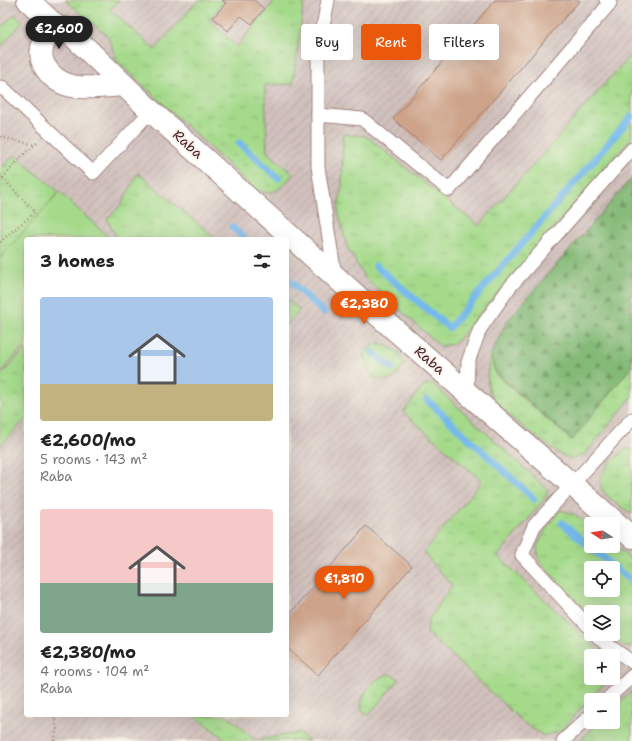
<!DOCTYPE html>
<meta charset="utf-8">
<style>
:root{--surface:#fff;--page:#f6f6f6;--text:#222;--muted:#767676;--accent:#ea580c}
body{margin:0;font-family:"Shantell Sans",sans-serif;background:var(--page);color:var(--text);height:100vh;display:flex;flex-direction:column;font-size:15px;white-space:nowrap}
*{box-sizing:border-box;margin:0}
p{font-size:13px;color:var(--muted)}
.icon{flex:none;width:22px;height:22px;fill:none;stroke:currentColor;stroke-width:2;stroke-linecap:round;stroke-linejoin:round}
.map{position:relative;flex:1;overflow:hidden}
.panel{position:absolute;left:24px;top:237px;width:265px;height:480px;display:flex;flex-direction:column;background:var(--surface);border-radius:4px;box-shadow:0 4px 16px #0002}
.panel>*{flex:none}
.banner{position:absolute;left:301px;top:24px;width:271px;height:36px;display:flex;gap:8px}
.needle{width:26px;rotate:282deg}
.tools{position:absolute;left:584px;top:517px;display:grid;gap:8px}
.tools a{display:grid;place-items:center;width:36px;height:36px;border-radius:4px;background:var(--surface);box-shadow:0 4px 16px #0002;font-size:20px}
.price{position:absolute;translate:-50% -34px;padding:0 9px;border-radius:14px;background:var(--accent);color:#fff;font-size:13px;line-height:26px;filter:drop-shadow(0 1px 2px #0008)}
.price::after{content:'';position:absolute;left:50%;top:24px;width:12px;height:9px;margin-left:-6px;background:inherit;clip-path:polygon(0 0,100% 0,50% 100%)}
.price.current{background:#222;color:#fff}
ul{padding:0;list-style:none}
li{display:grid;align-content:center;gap:8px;height:212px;padding:0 16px}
li span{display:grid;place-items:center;height:124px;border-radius:4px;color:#555}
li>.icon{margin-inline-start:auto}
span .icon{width:72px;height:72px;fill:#fffc;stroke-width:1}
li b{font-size:17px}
h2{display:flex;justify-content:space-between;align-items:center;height:48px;padding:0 16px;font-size:17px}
.tag{padding:0 14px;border-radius:4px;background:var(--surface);box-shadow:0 4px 16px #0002;font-size:14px;line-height:36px}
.tag.current{background:var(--accent);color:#fff}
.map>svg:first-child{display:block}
.industrial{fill:url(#industrial-furrows);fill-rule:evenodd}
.grass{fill:url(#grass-tufts);stroke:#787c5b;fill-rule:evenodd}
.forest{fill:url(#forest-firs);stroke:#676c51}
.green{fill:#a5da8b;stroke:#787c5b}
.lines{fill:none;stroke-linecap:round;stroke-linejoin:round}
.stream{stroke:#75b9eb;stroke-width:7}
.building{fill:#cda38a}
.service-casing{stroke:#9e827a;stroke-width:15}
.minor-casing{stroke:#9e827a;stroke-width:24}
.tertiary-casing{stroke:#9e827a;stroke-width:24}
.path{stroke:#9e827a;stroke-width:2.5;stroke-dasharray:1 3;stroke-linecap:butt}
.service{stroke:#fff;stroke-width:13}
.minor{stroke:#fff;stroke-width:22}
.tertiary{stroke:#fff;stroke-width:22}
.labels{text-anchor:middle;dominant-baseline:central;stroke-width:4;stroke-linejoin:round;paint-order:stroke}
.street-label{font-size:14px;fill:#4a1f2b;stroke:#f7f3e8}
</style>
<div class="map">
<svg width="632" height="741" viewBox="0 0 632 741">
<defs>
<pattern id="industrial-furrows" width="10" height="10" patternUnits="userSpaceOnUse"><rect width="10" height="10" fill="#d0c0bc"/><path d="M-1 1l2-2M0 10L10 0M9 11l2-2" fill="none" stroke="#b4a5a2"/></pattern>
<pattern id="grass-tufts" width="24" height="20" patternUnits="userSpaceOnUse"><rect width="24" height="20" fill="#a5da8b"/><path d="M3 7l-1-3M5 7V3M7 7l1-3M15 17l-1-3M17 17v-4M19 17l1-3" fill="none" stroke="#90bb78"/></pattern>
<pattern id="forest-firs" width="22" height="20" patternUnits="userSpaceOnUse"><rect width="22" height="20" fill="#84ba77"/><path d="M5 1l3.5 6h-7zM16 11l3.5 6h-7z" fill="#6e9762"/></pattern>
</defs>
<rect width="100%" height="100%" fill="#f7f3e8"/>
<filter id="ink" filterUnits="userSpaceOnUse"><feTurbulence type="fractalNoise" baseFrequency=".025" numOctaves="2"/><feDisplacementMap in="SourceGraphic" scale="8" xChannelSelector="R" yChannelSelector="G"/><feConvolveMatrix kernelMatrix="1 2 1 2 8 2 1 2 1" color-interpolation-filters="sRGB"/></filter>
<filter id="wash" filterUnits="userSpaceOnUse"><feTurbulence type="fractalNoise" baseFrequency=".012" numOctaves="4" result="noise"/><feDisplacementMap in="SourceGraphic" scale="16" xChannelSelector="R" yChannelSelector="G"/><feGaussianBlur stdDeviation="0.9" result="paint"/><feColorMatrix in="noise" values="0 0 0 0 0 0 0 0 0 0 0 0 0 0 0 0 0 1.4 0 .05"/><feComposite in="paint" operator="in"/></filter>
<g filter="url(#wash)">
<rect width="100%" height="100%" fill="#f1e4ca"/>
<!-- industrial -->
<path class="industrial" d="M0,0h632v741h-632zM26,239h261v476h-261zM591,524h22v22h-22zM591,568h22v22h-22zM591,612h22v22h-22zM591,656h22v22h-22zM591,700h22v22h-22z"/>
<!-- grass -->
<g class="grass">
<path d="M65,0h54l-9,10 45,40 43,-50h27l-16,20 28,27 38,-47h29l-11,84 -28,1 2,67 26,22c-13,16 -21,25 -41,13l-135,-126 -9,-25z"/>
<polygon points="15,14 23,22 0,47 0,28"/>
<polygon points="632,53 632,137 454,344 440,346 365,278 347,247 338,210 342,184 343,134 366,136 479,226"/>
<polygon points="14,155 59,192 0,258 0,170"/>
<polygon points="138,173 216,239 117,239 107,219 121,205"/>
<polygon points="287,299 300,310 287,325"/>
<path d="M381,343l17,9 7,12 -12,15c-26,4 -22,-7 -30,-25l10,-10z"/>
<polygon points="26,348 26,419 0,446 0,376"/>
<path d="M490,356l6,18 75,66 61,-74v31l-47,57 -14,5 -10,-4c-17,-13 -68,-46 -72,-66 -3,-11 -1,-22 1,-33z"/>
<polygon points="433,384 547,489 547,496 498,556 604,656 591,656 591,678 609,678 560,731 544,736 525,724 427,633 428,620 452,585 423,553 482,481 403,412 424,385"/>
<path d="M626,449h6v65c-9,-7 -27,-16 -31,-27 -5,-14 15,-31 25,-38z"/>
<path d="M560,510l14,4 17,13v19l22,-1 19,15v87h-7l-18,-13h6v-22h-22v5l-52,-56 -2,-14 8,-17zM591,568h22v22h-22z"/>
<path d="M390,674l9,5 -31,37 -7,-8c1,-17 13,-31 29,-34z"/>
<polygon points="632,691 632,741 580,741 600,722 613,722 613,709"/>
<polygon points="194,715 227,715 255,740 299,733 309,741 227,741"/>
</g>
<!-- forest -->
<polygon class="forest" points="632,178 632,366 572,440 496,373 490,356 507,321"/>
<!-- green -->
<polygon class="green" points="59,192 111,239 26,239 26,344 0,373 0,258"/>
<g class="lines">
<!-- stream -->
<g class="stream">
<polyline points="239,143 278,178"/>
<polyline points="232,227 245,239"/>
<polyline points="376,266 449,328 632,116"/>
<polyline points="287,278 323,312"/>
<polyline points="372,352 392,368"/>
<polyline points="427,400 534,499"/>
<polyline points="562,523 632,582"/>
</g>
</g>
<g id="blocks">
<!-- building -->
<g class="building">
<polygon points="222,0 254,0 264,9 252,24 241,16 228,31 213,18 226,3"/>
<polygon points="495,0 580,0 441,160 393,119"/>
<polygon points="366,526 412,566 318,675 287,648 287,617"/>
</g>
</g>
</g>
<g filter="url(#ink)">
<use href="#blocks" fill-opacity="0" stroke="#9e827a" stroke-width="1"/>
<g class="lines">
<defs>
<g id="service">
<polyline points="328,0 318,54 318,167 335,276"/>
<polyline points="0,89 2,87 93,173 151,111"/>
<polyline points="318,115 362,119 449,190 610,3 606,0"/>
<polyline points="467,393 468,362 480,329 509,288 632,149"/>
<polyline points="591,629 522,555 534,526 632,419"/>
<polyline points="595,634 601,640 632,662"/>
<polyline points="606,700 632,676"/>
<polyline points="563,741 591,715"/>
</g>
<polyline id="minor" points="28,0 59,29"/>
<path id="tertiary" d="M122,85c-28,2 -62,10 -78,-20 -6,-12 -1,-24 6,-34l15,-3 86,83 227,204 254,222"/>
</defs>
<!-- service casing -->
<use href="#service" class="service-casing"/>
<!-- minor casing -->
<use href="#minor" class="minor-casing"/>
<!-- tertiary casing -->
<use href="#tertiary" class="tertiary-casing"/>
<!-- path -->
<g class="path">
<polyline points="1,137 35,145"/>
<polyline points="0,175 35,212 0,242"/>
<polyline points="0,181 22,156 37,143"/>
<polyline points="54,741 57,730 54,715"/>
</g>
<!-- service -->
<use href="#service" class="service"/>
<!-- minor -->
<use href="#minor" class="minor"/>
<!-- tertiary -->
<use href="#tertiary" class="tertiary"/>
</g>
</g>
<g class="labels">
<!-- street labels -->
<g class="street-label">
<text transform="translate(188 144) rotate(42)">Raba</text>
<text transform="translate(430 360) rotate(41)">Raba</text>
</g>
</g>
</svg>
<div class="tools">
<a><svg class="needle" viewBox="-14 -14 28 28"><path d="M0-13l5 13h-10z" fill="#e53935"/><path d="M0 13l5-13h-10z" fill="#767676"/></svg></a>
<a><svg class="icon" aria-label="locate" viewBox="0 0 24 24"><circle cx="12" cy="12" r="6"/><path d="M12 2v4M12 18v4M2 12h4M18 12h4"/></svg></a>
<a><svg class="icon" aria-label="layers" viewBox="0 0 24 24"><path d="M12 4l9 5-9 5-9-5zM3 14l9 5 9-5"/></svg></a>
<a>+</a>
<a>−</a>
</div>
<b class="price current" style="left:59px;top:50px">€2,600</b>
<b class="price" style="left:364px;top:325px">€2,380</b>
<b class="price" style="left:344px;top:600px">€1,810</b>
<div class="banner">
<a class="tag">Buy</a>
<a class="tag current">Rent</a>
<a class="tag">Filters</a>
</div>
<section class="panel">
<h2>3 homes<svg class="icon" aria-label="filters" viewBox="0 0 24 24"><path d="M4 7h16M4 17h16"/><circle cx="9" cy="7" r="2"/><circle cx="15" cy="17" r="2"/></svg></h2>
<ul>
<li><span style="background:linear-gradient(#a9c7e8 70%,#c2b280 0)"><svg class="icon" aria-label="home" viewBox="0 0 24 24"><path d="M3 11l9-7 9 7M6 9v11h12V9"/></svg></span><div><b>€2,600/mo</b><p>5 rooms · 143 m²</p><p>Raba</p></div></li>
<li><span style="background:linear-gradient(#f6c9c9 60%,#7fa58c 0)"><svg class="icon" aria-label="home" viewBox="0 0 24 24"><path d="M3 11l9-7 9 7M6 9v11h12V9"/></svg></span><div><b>€2,380/mo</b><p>4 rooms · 104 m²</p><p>Raba</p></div></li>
</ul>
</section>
</div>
